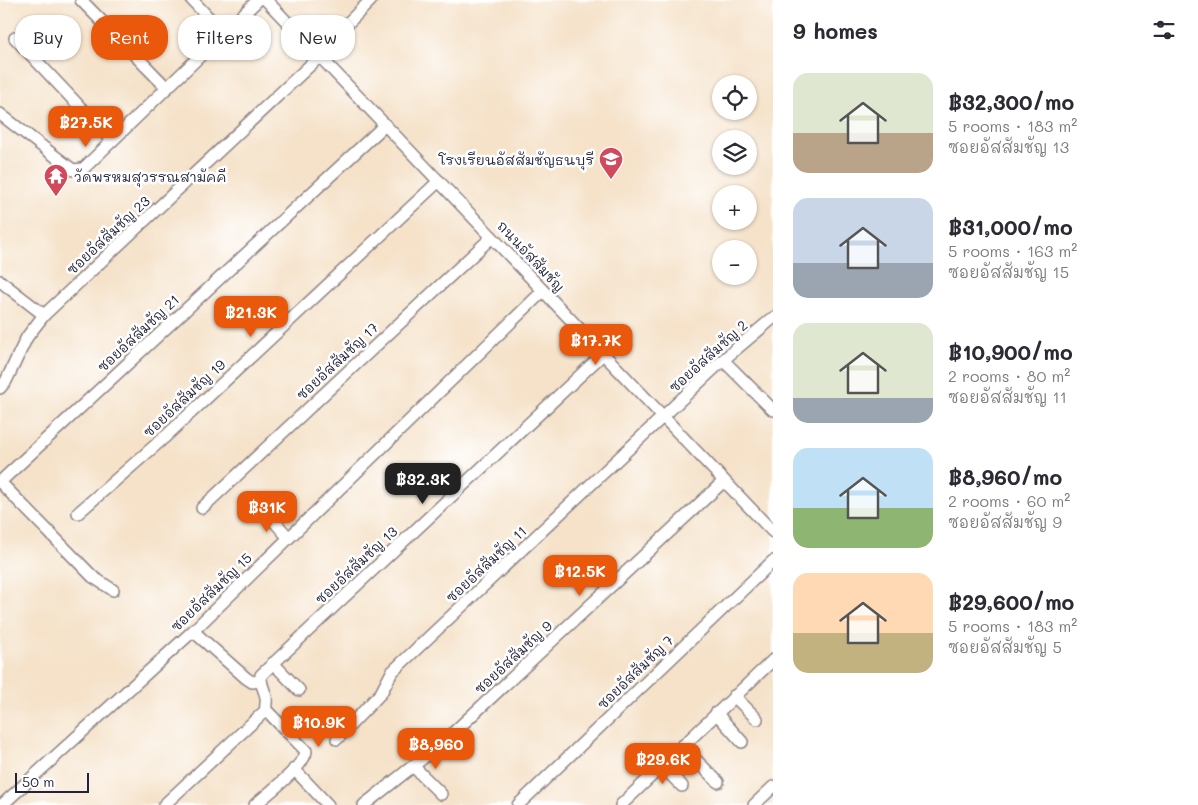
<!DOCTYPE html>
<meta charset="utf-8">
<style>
:root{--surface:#fff;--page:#f2f2f3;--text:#2b2b33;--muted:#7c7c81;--accent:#ea580c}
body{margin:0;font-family:Mali,"Playpen Sans Thai",sans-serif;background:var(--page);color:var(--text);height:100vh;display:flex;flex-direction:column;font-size:19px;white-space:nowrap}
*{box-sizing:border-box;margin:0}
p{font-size:16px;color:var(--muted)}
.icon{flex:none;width:28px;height:28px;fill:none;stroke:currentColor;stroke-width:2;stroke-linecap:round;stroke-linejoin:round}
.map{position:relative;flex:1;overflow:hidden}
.panel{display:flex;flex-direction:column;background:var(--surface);width:425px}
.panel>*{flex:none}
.top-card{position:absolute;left:15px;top:15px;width:475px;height:45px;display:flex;gap:10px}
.buttons{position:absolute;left:712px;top:75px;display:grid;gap:10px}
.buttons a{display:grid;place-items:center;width:45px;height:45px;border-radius:50%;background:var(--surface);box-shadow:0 1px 4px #0004;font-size:25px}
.scale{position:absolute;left:15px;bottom:12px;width:74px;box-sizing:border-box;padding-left:5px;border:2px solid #22223b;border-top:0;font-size:14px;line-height:18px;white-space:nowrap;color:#22223b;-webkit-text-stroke:4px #fff;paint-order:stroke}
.price{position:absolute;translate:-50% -42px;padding:0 11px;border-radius:10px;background:var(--accent);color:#fff;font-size:16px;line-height:32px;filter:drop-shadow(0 1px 2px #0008)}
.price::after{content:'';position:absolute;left:50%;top:30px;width:15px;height:11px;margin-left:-8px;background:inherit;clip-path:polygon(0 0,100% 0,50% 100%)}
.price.current{background:#222;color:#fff}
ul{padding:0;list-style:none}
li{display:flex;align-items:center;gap:15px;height:125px;padding:0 20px}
li span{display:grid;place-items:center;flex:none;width:140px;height:100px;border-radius:15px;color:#555}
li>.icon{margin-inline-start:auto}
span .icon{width:60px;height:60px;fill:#fffc;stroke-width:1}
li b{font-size:21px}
h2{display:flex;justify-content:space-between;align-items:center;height:60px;padding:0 20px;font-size:21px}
.pill{padding:0 18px;border-radius:20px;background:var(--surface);box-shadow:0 1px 4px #0004;font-size:18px;line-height:45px}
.pill.current{background:var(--accent);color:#fff}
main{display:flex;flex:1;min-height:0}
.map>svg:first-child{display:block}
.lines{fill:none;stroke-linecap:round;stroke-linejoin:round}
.minor-casing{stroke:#8c8282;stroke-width:14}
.minor{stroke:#fff;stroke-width:11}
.labels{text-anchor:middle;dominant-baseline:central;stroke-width:5;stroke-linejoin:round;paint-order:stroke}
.poi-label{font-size:14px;fill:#22223b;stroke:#fff;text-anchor:end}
.street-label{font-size:14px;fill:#22223b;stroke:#fff}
</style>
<main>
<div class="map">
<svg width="773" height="805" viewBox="0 0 773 805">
<rect width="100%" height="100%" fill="#fff"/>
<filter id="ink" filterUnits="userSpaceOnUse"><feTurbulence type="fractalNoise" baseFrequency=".02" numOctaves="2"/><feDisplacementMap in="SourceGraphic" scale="10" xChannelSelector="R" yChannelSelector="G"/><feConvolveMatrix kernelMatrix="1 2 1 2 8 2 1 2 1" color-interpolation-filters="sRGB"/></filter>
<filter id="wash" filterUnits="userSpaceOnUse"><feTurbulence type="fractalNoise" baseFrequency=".0096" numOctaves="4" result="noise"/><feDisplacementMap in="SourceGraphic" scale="20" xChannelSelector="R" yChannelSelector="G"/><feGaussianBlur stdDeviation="1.12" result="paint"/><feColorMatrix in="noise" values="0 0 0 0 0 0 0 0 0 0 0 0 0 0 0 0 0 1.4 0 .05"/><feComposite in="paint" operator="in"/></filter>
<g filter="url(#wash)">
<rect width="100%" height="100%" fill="#f5e2c9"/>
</g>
<g filter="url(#ink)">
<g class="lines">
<defs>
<g id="minor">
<polyline points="81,0 167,88"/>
<polyline points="192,0 223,33"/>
<polyline points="266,0 773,532"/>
<polyline points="15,38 112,141"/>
<polyline points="318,53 371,0"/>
<polyline points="0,114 73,170 83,169 258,0"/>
<polyline points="0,281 44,315"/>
<polyline points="723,360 773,410"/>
<polyline points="0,388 6,381 27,337 44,315 320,56"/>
<polyline points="0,482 385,125"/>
<polyline points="0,482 93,577 113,590"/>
<polyline points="202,508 492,237"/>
<polyline points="266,512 288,537"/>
<polyline points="78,513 166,436 439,181"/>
<polyline points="193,631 246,678 252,682 260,681"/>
<polyline points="273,663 299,690"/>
<polyline points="734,696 757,719"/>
<polyline points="716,713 742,742"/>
<polyline points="454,732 724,481"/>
<polyline points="337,739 381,693 392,672 723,360 773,318"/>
<polyline points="682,746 718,782"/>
<polyline points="413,766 441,794"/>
<polyline points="662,766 682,786"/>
<polyline points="294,769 328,805"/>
<polyline points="2,805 193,631 543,291"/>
<polyline points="164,805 266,710"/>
<path d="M255,805c12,-11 50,-39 51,-54l-40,-41c-1,-5 1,-8 0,-13 -2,-8 -6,-14 -5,-22l342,-321"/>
<polyline points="364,805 432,751"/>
<polyline points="518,805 773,561"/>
<polyline points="621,805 773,660"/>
<polyline points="754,805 773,787"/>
</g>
</defs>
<!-- minor casing -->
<use href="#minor" class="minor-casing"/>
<!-- minor -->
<use href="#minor" class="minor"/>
</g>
</g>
<!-- icons -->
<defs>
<symbol id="school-pin" viewBox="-11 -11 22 30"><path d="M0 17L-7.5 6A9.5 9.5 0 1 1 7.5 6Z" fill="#d1495b" stroke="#fff"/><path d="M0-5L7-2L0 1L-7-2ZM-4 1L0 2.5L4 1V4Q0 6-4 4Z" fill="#fff"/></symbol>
<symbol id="temple-pin" viewBox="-11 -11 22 30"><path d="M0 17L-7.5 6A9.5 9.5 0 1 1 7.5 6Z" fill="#d1495b" stroke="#fff"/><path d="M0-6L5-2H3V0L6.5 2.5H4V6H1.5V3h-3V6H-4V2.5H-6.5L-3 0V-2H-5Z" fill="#fff"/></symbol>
</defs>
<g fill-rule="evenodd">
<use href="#school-pin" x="597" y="145" width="28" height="38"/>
<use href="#temple-pin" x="42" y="162" width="28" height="38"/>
</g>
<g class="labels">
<!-- poi labels -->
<g class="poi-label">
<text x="594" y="159">โรงเรียนอัสสัมชัญธนบุรี</text>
<text x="74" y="176" text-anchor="start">วัดพรหมสุวรรณสามัคคี</text>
</g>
<!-- street labels -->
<g class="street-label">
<text transform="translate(108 235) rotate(-43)">ซอยอัสสัมชัญ 23</text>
<text transform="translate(531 256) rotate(47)">ถนนอัสสัมชัญ</text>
<text transform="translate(138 333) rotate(-43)">ซอยอัสสัมชัญ 21</text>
<text transform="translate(708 356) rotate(-42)">ซอยอัสสัมชัญ 2</text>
<text transform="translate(337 361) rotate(-43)">ซอยอัสสัมชัญ 17</text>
<text transform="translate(184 398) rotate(-43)">ซอยอัสสัมชัญ 19</text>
<text transform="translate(486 564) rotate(-43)">ซอยอัสสัมชัญ 11</text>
<text transform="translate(356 565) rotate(-43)">ซอยอัสสัมชัญ 13</text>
<text transform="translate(211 592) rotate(-44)">ซอยอัสสัมชัญ 15</text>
<text transform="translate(513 657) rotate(-43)">ซอยอัสสัมชัญ 9</text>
<text transform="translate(635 672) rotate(-44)">ซอยอัสสัมชัญ 7</text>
</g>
</g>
</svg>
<div class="buttons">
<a><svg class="icon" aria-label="locate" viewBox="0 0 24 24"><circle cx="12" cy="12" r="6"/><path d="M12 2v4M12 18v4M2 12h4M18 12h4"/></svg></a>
<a><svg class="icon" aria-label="layers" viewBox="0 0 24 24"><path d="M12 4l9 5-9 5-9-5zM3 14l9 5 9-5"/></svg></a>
<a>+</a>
<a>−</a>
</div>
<div class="scale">50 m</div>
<b class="price" style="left:86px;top:148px">฿27.5K</b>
<b class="price" style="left:251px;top:338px">฿21.3K</b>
<b class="price" style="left:596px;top:366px">฿17.7K</b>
<b class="price current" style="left:423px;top:505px">฿32.3K</b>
<b class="price" style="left:267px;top:533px">฿31K</b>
<b class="price" style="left:580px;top:597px">฿12.5K</b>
<b class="price" style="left:319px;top:748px">฿10.9K</b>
<b class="price" style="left:436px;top:770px">฿8,960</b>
<b class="price" style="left:663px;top:785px">฿29.6K</b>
<div class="top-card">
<a class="pill">Buy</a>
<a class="pill current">Rent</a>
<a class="pill">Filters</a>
<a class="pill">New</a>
</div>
</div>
<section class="panel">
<h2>9 homes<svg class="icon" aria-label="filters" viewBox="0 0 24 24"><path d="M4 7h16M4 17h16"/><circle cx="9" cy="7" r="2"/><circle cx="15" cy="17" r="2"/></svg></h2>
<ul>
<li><span style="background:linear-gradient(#dfe7d0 60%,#b9a48a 0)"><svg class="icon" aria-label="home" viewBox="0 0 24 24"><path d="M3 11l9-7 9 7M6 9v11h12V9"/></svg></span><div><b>฿32,300/mo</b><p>5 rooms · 183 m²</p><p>ซอยอัสสัมชัญ 13</p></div></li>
<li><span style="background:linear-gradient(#c9d6e8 65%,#9aa5b1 0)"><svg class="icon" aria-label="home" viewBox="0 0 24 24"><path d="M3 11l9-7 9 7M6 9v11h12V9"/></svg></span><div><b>฿31,000/mo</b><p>5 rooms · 163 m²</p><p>ซอยอัสสัมชัญ 15</p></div></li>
<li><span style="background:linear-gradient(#dfe7d0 75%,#9aa5b1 0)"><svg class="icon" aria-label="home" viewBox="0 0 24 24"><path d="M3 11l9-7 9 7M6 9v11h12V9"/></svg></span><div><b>฿10,900/mo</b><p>2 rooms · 80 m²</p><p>ซอยอัสสัมชัญ 11</p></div></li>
<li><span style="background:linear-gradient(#bfe0f5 60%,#8fb573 0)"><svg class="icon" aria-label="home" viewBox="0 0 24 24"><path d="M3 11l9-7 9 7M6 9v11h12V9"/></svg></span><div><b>฿8,960/mo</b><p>2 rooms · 60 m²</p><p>ซอยอัสสัมชัญ 9</p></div></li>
<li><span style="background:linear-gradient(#ffd9b3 60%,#c2b280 0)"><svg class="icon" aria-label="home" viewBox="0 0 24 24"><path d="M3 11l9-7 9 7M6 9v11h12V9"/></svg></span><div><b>฿29,600/mo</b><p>5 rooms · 183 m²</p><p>ซอยอัสสัมชัญ 5</p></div></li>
</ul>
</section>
</main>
